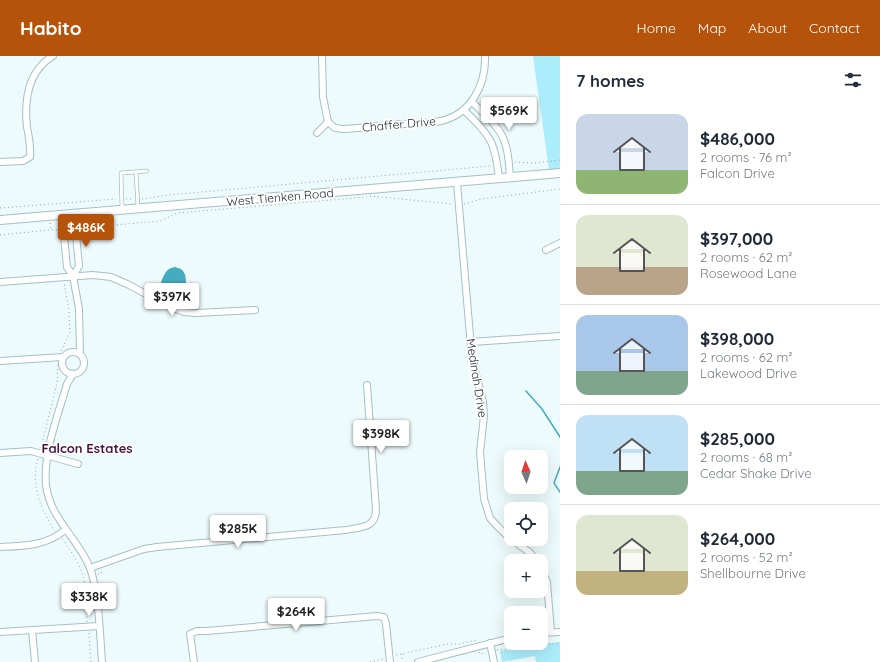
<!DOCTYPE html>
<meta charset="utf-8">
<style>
:root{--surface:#fff;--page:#f2f2f3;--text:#1f2937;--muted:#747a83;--line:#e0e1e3;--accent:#b45309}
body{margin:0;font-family:Quicksand,sans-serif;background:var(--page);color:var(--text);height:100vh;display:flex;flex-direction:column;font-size:15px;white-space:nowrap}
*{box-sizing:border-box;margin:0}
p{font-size:13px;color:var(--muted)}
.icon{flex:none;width:22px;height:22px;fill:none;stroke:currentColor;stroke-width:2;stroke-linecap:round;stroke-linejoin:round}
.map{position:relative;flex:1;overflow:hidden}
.details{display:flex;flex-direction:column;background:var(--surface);width:320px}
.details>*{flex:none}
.needle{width:26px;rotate:357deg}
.buttons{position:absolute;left:504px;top:394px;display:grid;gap:8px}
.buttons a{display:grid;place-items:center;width:44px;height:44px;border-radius:8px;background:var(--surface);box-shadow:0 4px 16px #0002;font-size:20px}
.price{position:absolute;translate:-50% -34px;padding:0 9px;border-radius:4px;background:#fff;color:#222;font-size:13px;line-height:26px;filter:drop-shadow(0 1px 2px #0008)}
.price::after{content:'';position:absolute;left:50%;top:24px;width:12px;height:9px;margin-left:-6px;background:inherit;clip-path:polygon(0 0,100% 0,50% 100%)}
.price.on{background:var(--accent);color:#fff}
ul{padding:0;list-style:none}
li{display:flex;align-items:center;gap:12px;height:100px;padding:0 16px}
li+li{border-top:1px solid var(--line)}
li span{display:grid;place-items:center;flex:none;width:112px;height:80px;border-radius:12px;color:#555}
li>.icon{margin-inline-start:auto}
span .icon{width:48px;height:48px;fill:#fffc;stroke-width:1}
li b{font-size:17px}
h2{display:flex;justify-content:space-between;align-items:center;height:48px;padding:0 16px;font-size:17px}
header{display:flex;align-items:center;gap:24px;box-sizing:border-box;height:56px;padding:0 20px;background:var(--accent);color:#fff}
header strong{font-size:19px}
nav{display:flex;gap:22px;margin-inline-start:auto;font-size:14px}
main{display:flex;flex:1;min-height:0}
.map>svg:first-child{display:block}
.green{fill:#acedfb}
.water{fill:#44acc0}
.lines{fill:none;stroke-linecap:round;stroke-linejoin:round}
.stream{stroke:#44acc0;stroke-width:1.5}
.lane-casing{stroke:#a2c0c6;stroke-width:4.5}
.street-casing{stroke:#a2c0c6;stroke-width:8}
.secondary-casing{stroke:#a2c0c6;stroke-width:10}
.path{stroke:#94a0a3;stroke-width:1;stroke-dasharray:1 3;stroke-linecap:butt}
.lane{stroke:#fff;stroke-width:3}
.street{stroke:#fff;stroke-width:6}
.secondary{stroke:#fff;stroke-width:8}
.labels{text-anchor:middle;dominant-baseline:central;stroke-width:3.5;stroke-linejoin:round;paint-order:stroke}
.street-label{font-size:12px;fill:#182326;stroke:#fff}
.neighbourhood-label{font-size:13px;font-weight:bold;fill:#46123f;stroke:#fff}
</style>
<header>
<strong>Habito</strong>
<nav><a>Home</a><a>Map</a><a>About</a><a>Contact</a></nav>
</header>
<main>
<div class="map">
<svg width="560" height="606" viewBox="0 0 560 606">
<rect width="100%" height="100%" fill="#eefbfd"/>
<!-- green -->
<g class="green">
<polygon points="533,0 560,0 560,113 549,114"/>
<polygon points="560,586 560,606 536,606 535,600 502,606 500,595 525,590"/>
</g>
<!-- water -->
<path class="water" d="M175,211c0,0 6,2 6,2 7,5 6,20 1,26l-18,-8 -3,-5c3,-7 5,-14 14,-15z"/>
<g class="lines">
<!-- stream -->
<g class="stream">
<polyline points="526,335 542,353 560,381"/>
<polyline points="560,411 554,427 560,436"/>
</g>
<defs>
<g id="lane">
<polyline points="136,116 138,151"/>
<polyline points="122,152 121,117 147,115"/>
</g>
<g id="street">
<path d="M322,0l1,41 5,25 7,6 8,1c20,-1 39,-3 58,-5 13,-1 27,0 40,-3 30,-7 45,-36 44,-65"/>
<path d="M472,46c11,11 26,23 32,38 5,12 5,25 6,38"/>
<path d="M464,54c26,26 31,30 35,69"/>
<polyline points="317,77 328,66"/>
<path d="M0,106l23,-1 7,-4c1,-10 -1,-20 -3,-30 -3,-28 1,-56 26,-71"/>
<polyline points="457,127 472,303 483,346 484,360 480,396 484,443 490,462 498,471 511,483"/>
<polyline points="62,159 67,211 73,220 79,253 80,298"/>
<polyline points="546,194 560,187"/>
<polyline points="73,220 79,210 74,158"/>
<polyline points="0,226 93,219 111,221 127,228 171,251 184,256 196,257 255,254"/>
<polyline points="471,286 560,280"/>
<circle cx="73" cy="307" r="11"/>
<polyline points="0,305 63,301"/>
<path d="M73,318l-6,10c-9,31 -24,69 -21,101 4,34 32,53 44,83 9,24 10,68 12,94"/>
<polyline points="0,397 31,395 78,408"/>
<polyline points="511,483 529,496 537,505"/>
<path d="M0,491c24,-1 46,-1 65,-17"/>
<path d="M90,512l54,-19 13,-2 189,-17c16,-3 30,-2 30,-21l-9,-124"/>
<polyline points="541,512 547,526 551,576"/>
<polyline points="32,574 35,606"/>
<polyline points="0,576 99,570"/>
<polyline points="541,577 560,576"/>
<polyline points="490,587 494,606"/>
<polyline points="194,606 190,578 197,575 207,575 377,560 384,561 386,568 390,606"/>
<polyline points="418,606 511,582"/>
</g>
<polyline id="secondary" points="0,164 560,117"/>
</defs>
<!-- lane casing -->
<use href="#lane" class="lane-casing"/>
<!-- street casing -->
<use href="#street" class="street-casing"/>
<!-- secondary casing -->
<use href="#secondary" class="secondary-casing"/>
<!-- path -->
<g class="path">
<polyline points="515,106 534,107 560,104"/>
<polyline points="370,140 453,148"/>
<polyline points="126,143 132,143"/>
<polyline points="142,143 169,139 490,110"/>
<polyline points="464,148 482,143 560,133"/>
<polyline points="0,152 116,143"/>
<polyline points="50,167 51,174 58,174"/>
<polyline points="81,172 160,165 177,157 367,141"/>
<polyline points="0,179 50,174"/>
<polyline points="61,295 70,276 69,255 64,226"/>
<polyline points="41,392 57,327 58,307"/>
<path d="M38,403c-8,25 3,51 17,72"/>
<path d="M62,483c24,31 25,45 25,83"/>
<polyline points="98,518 101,518 102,514"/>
<polyline points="89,577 91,606"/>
<polyline points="497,594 560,587"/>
<polyline points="479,596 480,598 486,597"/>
<polyline points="402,598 402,606"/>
<polyline points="396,599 448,588 459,588 475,584 476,586"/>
<polyline points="370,606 383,603"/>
</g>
<!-- lane -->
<use href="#lane" class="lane"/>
<!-- street -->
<use href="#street" class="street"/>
<!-- secondary -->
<use href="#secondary" class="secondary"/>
</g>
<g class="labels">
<!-- street labels -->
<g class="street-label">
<text transform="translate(399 68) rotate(-5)">Chaffer Drive</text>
<text transform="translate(280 141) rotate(-5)">West Tienken Road</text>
<text transform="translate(477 322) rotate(81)">Medinah Drive</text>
</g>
<!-- neighbourhood labels -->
<g class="neighbourhood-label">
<text x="87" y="392">Falcon Estates</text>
</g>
</g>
</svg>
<div class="buttons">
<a><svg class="needle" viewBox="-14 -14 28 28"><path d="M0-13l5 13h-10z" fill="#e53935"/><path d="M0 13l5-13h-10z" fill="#747a83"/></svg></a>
<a><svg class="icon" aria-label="locate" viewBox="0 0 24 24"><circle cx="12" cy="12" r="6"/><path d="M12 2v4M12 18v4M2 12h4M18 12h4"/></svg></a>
<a>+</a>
<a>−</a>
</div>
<b class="price" style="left:509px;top:75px">$569K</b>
<b class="price on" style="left:86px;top:192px">$486K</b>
<b class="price" style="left:172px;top:261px">$397K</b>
<b class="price" style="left:381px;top:398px">$398K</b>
<b class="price" style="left:238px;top:493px">$285K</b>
<b class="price" style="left:89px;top:561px">$338K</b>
<b class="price" style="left:296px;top:576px">$264K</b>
</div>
<section class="details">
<h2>7 homes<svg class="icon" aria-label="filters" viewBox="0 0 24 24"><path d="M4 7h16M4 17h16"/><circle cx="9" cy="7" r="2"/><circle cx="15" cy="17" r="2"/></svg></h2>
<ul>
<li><span style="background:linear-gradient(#c9d6e8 70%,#8fb573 0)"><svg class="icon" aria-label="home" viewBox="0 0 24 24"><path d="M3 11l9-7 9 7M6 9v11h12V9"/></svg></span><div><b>$486,000</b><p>2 rooms · 76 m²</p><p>Falcon Drive</p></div></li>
<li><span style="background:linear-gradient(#dfe7d0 65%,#b9a48a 0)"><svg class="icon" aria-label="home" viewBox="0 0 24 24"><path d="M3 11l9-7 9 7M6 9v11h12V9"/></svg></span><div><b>$397,000</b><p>2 rooms · 62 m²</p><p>Rosewood Lane</p></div></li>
<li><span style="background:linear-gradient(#a9c7e8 70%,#7fa58c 0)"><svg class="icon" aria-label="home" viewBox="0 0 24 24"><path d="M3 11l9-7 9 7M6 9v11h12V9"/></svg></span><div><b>$398,000</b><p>2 rooms · 62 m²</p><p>Lakewood Drive</p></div></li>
<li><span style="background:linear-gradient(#bfe0f5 70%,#7fa58c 0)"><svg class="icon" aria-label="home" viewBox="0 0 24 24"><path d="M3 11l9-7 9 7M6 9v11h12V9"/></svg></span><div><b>$285,000</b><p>2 rooms · 68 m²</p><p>Cedar Shake Drive</p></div></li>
<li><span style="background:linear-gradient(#dfe7d0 70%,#c2b280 0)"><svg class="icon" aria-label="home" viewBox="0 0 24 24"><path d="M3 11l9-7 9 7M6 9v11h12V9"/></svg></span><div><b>$264,000</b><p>2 rooms · 52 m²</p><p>Shellbourne Drive</p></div></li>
</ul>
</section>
</main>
